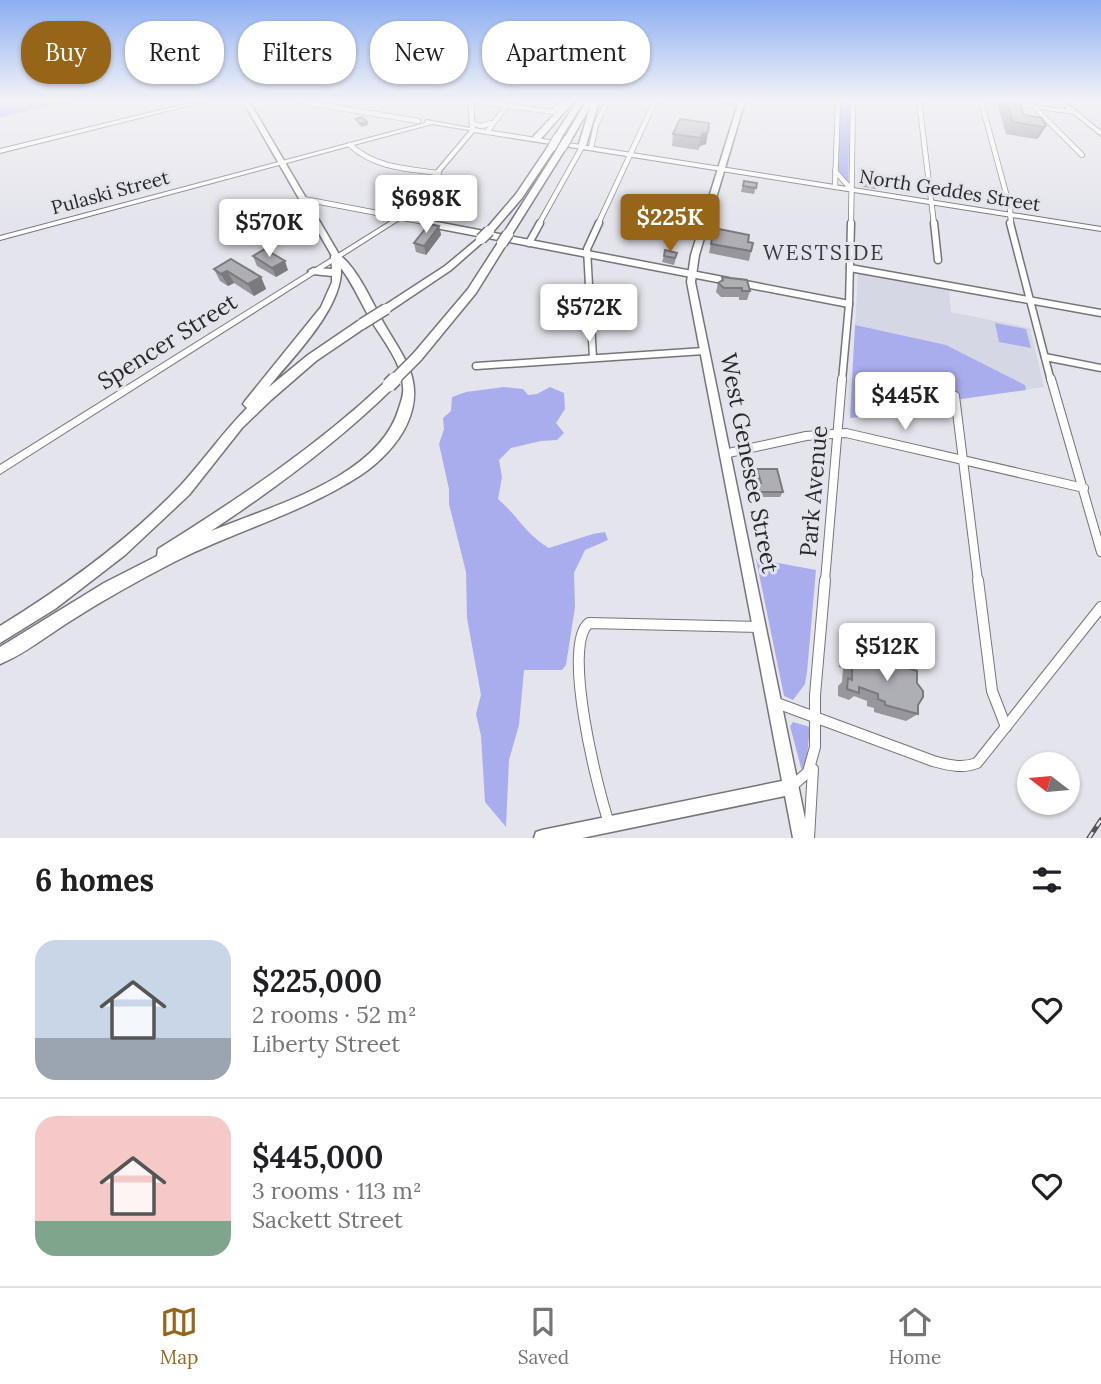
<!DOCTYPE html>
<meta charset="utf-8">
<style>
:root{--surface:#fff;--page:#f2f2f2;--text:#202124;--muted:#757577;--line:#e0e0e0;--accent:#976518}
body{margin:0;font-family:Lora,serif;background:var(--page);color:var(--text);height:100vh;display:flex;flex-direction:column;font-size:26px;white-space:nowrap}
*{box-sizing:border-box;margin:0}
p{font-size:23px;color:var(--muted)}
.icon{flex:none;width:38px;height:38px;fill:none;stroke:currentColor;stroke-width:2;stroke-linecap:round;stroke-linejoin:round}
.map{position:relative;height:838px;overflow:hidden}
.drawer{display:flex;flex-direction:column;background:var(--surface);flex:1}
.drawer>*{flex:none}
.top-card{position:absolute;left:21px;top:21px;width:700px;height:63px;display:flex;gap:14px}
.needle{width:46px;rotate:286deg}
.buttons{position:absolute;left:1017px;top:752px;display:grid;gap:14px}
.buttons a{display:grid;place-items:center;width:63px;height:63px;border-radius:50%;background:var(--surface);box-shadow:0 2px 5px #0004;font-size:35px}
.price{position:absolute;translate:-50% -60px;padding:0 16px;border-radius:7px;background:#fff;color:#222;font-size:23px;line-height:46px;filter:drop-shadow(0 2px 4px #0008)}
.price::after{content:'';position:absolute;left:50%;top:42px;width:21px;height:16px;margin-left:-10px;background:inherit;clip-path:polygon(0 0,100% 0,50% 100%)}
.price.selected{background:var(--accent);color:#fff}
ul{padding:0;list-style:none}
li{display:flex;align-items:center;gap:21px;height:175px;padding:0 35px}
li+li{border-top:2px solid var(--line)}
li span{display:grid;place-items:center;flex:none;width:196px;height:140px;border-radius:21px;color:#555}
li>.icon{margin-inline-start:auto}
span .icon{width:84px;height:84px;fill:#fffc;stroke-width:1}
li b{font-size:30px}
h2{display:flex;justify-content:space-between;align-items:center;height:84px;padding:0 35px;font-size:30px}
.chip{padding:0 24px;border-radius:28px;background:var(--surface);box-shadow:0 2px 5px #0004;font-size:24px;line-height:63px}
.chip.selected{background:var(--accent);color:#fff}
.tabs{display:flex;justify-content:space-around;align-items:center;height:98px;border-top:2px solid var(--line);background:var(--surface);font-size:19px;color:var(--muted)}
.tabs a{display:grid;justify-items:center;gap:4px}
.tabs .selected{color:var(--accent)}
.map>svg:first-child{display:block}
.built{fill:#d6d7e5}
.green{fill:#aaaded}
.water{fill:#a3a4fe}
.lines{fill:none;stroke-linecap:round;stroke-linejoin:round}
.minor-far3-casing{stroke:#74757b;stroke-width:6}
.minor-far2-casing{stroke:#74757b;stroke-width:9}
.minor-far1-casing{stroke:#74757b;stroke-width:10}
.minor-casing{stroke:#74757b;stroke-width:12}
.tertiary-casing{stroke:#74757b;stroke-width:2}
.secondary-casing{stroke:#74757b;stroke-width:2}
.primary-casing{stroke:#74757b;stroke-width:3}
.motorway-casing{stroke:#74757b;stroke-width:3}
.minor-far3{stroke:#fff;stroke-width:4.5}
.minor-far2{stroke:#fff;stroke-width:6}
.minor-far1{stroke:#fff;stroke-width:8}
.minor{stroke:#fff;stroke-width:10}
.tertiary{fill:#fff;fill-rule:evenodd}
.secondary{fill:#fff;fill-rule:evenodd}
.primary{fill:#fff;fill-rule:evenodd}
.motorway{fill:#fff;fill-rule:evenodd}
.rail-casing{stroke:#535357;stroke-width:5}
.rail{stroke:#e4e4ec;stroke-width:2.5;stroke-dasharray:7;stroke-linecap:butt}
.motorway-bridge-far2-casing{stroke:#74757b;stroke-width:10;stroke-linecap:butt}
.motorway-bridge-far1-casing{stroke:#74757b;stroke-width:13;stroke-linecap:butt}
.motorway-bridge-casing{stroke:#74757b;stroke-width:16;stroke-linecap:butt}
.motorway-bridge-far2{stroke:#fff;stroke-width:8}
.motorway-bridge-far1{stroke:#fff;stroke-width:10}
.motorway-bridge{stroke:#fff;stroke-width:13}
.wall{fill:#96969c}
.shaded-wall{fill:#7a7a7f}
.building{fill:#aeaeb5;stroke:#7a7a7f;stroke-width:2}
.labels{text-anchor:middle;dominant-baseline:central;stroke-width:6;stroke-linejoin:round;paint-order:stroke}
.far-street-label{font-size:19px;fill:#28282b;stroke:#e4e4ec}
.far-neighbourhood-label{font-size:21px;letter-spacing:2px;fill:#39393f;stroke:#e4e4ec}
.street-label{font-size:23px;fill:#28282b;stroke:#e4e4ec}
</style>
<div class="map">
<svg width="1101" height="838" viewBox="0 0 1101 838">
<rect width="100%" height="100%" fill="#e4e4ec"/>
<!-- built -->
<polygon class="built" points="858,273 949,290 951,312 1030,328 1044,387 862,413 858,417 850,418"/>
<!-- green -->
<g class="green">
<polygon points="841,101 850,101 848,185 838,170"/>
<polygon points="995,323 1026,329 1031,348 999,342"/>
<polygon points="855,325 946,345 1025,385 1026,390 862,413 858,417 850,418"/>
<path d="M504,387l19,2 5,6 9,-1 13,-7 14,6 1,16 -9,14 8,10 -7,7 -16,1 -30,7 -12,12 3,17 -4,22c20,17 28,36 51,49l44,-14 12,-2 3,8 -23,10 -11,23 1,34 -9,58 -4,5h-38l-5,55 -10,35 -3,67 -21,-25 -4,-66 -5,-22 5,-19 -14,-77 -1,-46 -17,-68v-15l-10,-45 5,-15 -1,-11 8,-7 1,-14 14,-5z"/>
<polygon points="756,559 816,570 807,672 805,684 793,700 784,696"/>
<polygon points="793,722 810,727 807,757 802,771 790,726"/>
</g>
<!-- water -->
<polygon class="water" points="0,101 76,101 0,117"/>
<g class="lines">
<defs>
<g id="minor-far3">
<polyline points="297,101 418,121"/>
<polyline points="473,101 553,112 565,101"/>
<polyline points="728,101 741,103"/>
<polyline points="919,101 934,224"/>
<polyline points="981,101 1010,208 1011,224"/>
<polyline points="1028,101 1082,155"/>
<polyline points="473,124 482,126 491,123"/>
<polyline points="487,132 507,105"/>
<path d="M350,145c25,23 57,24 89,28"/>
<polyline points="591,148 596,125 608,101"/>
<polyline points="835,171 852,190"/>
<polyline points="835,187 838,101"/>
<polyline points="304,199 435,224"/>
<polyline points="539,224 582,147"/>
<polyline points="598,224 655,101"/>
<polyline points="851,224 853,101"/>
</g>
<g id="minor-far2">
<polyline points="426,223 728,281"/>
<polyline points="934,223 938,260"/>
<polyline points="1010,223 1051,381"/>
<polyline points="529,243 540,223"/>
<polyline points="850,268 1101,313"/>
<polyline points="740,283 849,304"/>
<polyline points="1045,357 1101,368"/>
<polyline points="593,358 587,249 599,223"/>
<polyline points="476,366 704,351"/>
<polyline points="842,381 849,304 851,223"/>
</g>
<g id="minor-far1">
<polyline points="1051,379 1101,552"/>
<polyline points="955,396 978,581"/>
<polyline points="724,454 806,436 846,433 1084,488"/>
<polyline points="825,581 842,379"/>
</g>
<g id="minor">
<polyline points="978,580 992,691 1006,727"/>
<path d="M774,702l159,59c15,4 29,8 44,2l124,-156"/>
<polyline points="791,787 808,772 815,747 815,695 825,580"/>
<path d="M609,823c-11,-32 -48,-178 -20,-200l170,4"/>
<polyline points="809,838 813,769"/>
</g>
<g id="tertiary">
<polygon points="197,101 207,101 0,153 0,149"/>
<polygon points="468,101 473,101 475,131 432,124 0,240 0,236 425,123 425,121 427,120 470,128"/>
<polygon points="983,101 1000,101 1074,110 1077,112 1074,114"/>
</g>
<g id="secondary">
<polygon points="1058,101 1064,101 1101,131 1101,136"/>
<polygon points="473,128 1101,227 1101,231 474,132 401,219 0,474 0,465 397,217 471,129"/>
</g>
<g id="primary">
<polygon points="243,101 249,101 340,256 339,258 333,258 332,256"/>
<polygon points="739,101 745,101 699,255 695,282 809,838 793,838 785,796 582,838 534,838 536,832 542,830 782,781 687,282 691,255"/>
</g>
<g id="motorway">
<polygon points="567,101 574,101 539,141 533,141 533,137"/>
<polygon points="577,101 584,101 560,140 554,140 553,138"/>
<polygon points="592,101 599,101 585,149 578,147 590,107 570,142 564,142 563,140 586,102"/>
<polygon points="549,145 556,147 522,198 492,233 486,233 486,229 516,194"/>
<polygon points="559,146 566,148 511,236 505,236 503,234"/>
<polygon points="481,236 486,239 484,241 451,270 390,311 382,311 382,307 445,266"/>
<polygon points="502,240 507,243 476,293 421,360 413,360 411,357 413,354 468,289 499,241"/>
<path d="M336,253c20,10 38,54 50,74 20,34 39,56 21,97 -9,20 -28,39 -46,51 -58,38 -126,56 -187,87 -35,18 -69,37 -102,58 -23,14 -47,34 -72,44v-17l104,-64 53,-27 1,-7c80,-50 158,-102 227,-167l4,-1 6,4 -2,3c-55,54 -117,100 -182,143 60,-25 168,-53 188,-123 2,-7 5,-13 4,-21 -1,-25 -20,-46 -32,-67 -10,-17 -18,-36 -30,-52 2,40 -48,89 -72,119l39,-32 50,-34h8l1,3 -1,3 -50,34 -45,39 -29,28 -53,67 -64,60 -70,54 -55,34v-17c65,-40 128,-85 181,-141 23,-25 42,-53 66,-77l-4,-4 2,-3 76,-94 11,-25v-6l-19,-2 -5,-3 5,-3 19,1 -1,-13z"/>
</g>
</defs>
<!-- minor-far3 casing -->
<use href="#minor-far3" class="minor-far3-casing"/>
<!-- minor-far2 casing -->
<use href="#minor-far2" class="minor-far2-casing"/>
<!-- minor-far1 casing -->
<use href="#minor-far1" class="minor-far1-casing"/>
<!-- minor casing -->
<use href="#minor" class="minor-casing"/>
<!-- tertiary casing -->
<use href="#tertiary" class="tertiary-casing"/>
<!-- secondary casing -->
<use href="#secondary" class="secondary-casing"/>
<!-- primary casing -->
<use href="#primary" class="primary-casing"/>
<!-- motorway casing -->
<use href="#motorway" class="motorway-casing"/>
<!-- minor-far3 -->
<use href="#minor-far3" class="minor-far3"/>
<!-- minor-far2 -->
<use href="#minor-far2" class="minor-far2"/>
<!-- minor-far1 -->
<use href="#minor-far1" class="minor-far1"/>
<!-- minor -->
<use href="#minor" class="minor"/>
<!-- tertiary -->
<use href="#tertiary" class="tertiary"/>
<!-- secondary -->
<use href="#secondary" class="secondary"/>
<!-- primary -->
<use href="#primary" class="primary"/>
<!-- motorway -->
<use href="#motorway" class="motorway"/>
<defs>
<polyline id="rail" points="1089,838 1101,820"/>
</defs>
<!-- rail casing -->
<use href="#rail" class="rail-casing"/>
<!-- rail -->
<use href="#rail" class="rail"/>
<defs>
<g id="motorway-bridge-far2">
<polyline points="552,147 557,138"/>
<polyline points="562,148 567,140"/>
</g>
<g id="motorway-bridge-far1">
<polyline points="481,239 489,231"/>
<polyline points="502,243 508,234"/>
<polyline points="362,324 386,309"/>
<polyline points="393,381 417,357"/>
</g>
<polyline id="motorway-bridge" points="389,385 395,379"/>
</defs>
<!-- motorway-bridge-far2 casing -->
<use href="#motorway-bridge-far2" class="motorway-bridge-far2-casing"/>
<!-- motorway-bridge-far1 casing -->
<use href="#motorway-bridge-far1" class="motorway-bridge-far1-casing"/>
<!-- motorway-bridge casing -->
<use href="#motorway-bridge" class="motorway-bridge-casing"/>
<!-- motorway-bridge-far2 -->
<use href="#motorway-bridge-far2" class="motorway-bridge-far2"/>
<!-- motorway-bridge-far1 -->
<use href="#motorway-bridge-far1" class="motorway-bridge-far1"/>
<!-- motorway-bridge -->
<use href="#motorway-bridge" class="motorway-bridge"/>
</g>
<!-- wall -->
<g class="wall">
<polygon points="1001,101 1019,101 1024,115 1046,126 1039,137 1036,139 1006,134 998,107"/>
<polygon points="709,123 706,144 700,146 698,150 672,146 673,134"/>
<polygon points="866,176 879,183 876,189 863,187 864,181"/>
<polygon points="744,181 757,183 754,194 741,192"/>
<polygon points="393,198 395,207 392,211 379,208 377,199"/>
<polygon points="439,226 441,235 426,255 416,252 414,243"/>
<polygon points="714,228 748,242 751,251 749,261 709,253"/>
<polygon points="677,253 674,265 662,262 664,256"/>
<polygon points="253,256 288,270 276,277 257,266"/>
<polygon points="214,269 261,277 266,289 254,296 234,283 228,286 220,281"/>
<polygon points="722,277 750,291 747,300 739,300 739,297 721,297 716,292 718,283 721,281"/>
<polygon points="757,469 783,492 780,497 749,497 747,488 749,483 757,483 755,474"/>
<polygon points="849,650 860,659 876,664 880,661 883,662 886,660 918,705 918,714 906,721 874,712 874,708 867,706 867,701 854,696 849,700 838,696 838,686 842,682 843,668 839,667 840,658"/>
</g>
<!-- shaded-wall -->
<g class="shaded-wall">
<polygon points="367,122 368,125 361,127 360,124"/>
<polygon points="1046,126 1039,137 1036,139 1043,127"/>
<polygon points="708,132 706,144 700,146 698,150 702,134"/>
<polygon points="393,198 395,207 392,211 390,202"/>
<polygon points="439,226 441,235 426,255 424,246"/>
<polygon points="288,227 292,236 273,242 269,233"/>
<polygon points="285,261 288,270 276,277 272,268"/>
<polygon points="227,271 234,283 228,286 221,274"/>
<polygon points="261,277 266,289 254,296 248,284"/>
</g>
<!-- building -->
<g class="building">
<polygon points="1006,101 1019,101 1024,115 1042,118 1046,126 1043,127 1013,122"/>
<polygon points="362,117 367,122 360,124 356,119"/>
<polygon points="680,119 709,123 708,132 702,134 701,138 673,134"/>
<polygon points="866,176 878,177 879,183 866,181"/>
<polygon points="744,181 757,183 756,188 743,186"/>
<polygon points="381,195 393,198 390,202 377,199"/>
<polygon points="285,221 288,227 269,233 266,227"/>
<polygon points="429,224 439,226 424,246 414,243"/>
<polygon points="714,228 749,235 748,242 753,243 751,251 711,244"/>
<polygon points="265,249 285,261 272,268 253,256"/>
<polygon points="665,250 677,253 675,258 664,256"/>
<polygon points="231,259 261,277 248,284 227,271 221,274 214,269"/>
<polygon points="722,277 747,280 750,291 742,291 742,288 724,288 718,283 723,280"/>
<polygon points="757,469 777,469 783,492 751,492 749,483 761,483"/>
<polygon points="849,650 860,653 860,659 880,665 880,661 886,663 886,660 917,671 917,683 923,691 923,697 918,705 918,714 885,705 885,702 878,699 878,694 859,687 859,693 847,689 848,678 852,680 852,660 849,659"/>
</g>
<!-- sky -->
<linearGradient id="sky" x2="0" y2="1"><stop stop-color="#8caef1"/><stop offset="0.46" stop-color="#f3f3f6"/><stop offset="1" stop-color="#f3f3f6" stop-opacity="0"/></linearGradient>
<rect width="1101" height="219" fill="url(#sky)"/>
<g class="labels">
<!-- far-street labels -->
<g class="far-street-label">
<text transform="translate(950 190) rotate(9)">North Geddes Street</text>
<text transform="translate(110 192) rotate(-15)">Pulaski Street</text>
</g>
<!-- far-neighbourhood labels -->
<g class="far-neighbourhood-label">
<text x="824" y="252">WESTSIDE</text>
</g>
<!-- street labels -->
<g class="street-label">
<text transform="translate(167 341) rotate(-32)">Spencer Street</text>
<text transform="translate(750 463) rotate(79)">West Genesee Street</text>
<text transform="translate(813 491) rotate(-85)">Park Avenue</text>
</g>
</g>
</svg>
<div class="buttons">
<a><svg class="needle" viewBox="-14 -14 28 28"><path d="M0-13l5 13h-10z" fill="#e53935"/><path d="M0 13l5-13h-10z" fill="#757577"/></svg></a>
</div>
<b class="price" style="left:426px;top:235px">$698K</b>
<b class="price selected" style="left:670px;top:254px">$225K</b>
<b class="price" style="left:269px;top:259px">$570K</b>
<b class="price" style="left:589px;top:344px">$572K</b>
<b class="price" style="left:905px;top:432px">$445K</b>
<b class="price" style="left:887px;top:683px">$512K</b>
<div class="top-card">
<a class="chip selected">Buy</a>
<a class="chip">Rent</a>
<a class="chip">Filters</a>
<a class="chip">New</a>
<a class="chip">Apartment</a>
</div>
</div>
<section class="drawer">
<h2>6 homes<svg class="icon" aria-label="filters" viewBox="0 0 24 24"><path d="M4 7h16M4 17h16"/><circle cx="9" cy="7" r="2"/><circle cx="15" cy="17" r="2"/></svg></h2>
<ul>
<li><span style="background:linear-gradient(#c9d6e8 70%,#9aa5b1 0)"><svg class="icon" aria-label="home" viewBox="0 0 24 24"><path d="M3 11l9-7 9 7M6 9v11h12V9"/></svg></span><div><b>$225,000</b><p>2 rooms · 52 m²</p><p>Liberty Street</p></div><svg class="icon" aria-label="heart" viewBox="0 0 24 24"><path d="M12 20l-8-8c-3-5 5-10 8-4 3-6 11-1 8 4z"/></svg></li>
<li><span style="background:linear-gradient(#f6c9c9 75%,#7fa58c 0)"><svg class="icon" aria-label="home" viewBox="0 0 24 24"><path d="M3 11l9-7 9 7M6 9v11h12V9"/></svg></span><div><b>$445,000</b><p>3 rooms · 113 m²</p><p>Sackett Street</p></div><svg class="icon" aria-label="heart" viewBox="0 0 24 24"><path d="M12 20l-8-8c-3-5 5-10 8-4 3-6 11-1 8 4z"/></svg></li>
</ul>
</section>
<nav class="tabs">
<a class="selected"><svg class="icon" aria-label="map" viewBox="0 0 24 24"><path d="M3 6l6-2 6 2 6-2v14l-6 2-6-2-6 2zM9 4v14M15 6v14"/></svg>Map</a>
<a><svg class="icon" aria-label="saved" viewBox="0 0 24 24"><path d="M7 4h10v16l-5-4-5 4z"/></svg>Saved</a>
<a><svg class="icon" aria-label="home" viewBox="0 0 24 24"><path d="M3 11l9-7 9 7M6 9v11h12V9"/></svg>Home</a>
</nav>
